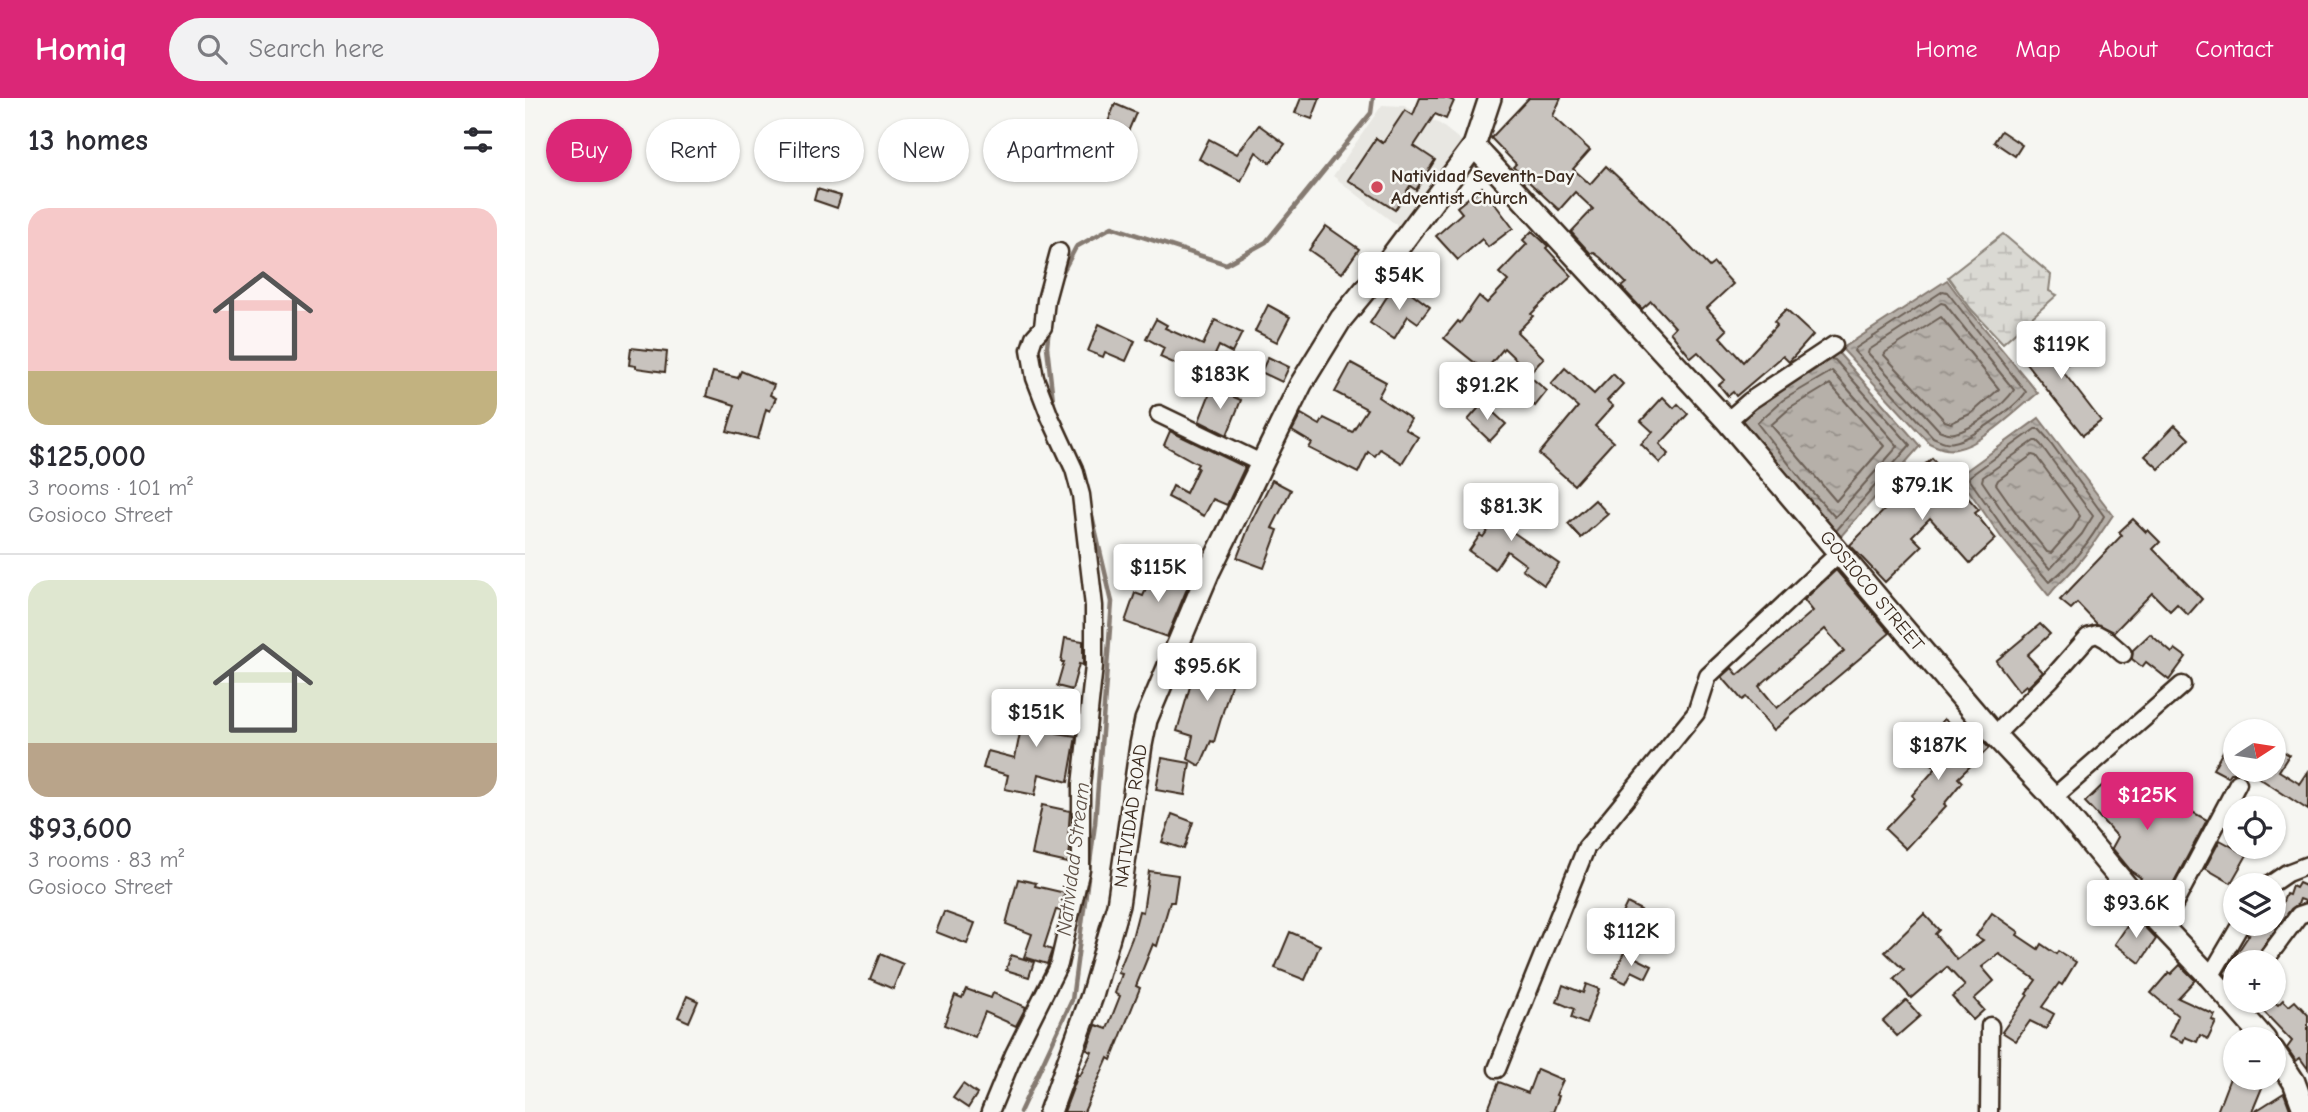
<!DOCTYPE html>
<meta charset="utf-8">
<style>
:root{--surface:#fff;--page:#f2f2f3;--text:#2b2b33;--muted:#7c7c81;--line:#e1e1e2;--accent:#db2777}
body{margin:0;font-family:"Comic Neue",sans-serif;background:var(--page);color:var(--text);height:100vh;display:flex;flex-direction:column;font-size:26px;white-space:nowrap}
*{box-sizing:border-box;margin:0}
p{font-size:23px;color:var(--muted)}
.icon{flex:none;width:38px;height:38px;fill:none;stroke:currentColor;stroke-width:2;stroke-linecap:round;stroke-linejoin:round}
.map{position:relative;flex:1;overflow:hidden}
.sheet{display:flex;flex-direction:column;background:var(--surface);width:525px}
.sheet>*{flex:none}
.hud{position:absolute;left:21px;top:21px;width:665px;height:63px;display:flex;gap:14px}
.needle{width:46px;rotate:78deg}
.tools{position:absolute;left:1698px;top:621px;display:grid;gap:14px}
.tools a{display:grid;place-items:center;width:63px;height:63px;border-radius:50%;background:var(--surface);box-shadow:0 2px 5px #0004;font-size:35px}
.price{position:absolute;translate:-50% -60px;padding:0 16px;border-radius:7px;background:#fff;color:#222;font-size:23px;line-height:46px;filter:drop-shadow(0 2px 4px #0008)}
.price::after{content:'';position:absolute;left:50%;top:42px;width:21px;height:16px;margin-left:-10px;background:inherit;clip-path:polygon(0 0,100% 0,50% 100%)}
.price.current{background:var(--accent);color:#fff}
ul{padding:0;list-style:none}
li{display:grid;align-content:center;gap:14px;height:371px;padding:0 28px}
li+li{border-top:2px solid var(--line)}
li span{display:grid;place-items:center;height:217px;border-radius:21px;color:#555}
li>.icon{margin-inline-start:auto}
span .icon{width:126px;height:126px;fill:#fffc;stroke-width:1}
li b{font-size:30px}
h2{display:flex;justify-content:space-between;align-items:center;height:84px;padding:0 28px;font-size:30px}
.chip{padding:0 24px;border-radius:32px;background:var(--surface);box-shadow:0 2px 5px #0004;font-size:24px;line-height:63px}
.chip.current{background:var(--accent);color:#fff}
header{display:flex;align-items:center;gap:42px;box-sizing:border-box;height:98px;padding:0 35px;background:var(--accent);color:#fff}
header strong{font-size:33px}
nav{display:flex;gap:38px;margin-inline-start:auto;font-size:24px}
.search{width:490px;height:63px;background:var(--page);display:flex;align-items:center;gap:18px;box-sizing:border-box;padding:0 24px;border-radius:38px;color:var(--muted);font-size:26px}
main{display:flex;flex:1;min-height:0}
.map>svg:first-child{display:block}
.built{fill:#e8e7e2}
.wetland{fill:url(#wetland-marsh);stroke:#8a8278;stroke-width:2}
.water{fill:url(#water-ripples);stroke:#857a71;stroke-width:2}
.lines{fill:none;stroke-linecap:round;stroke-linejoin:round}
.shore{stroke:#6c6056;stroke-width:2}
.stream{stroke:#857a71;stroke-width:4.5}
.building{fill:#c8c3be;stroke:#3b2a1e;stroke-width:2;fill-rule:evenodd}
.minor-casing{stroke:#3b2a1e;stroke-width:21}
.tertiary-casing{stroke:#3b2a1e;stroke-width:26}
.minor{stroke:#f6f6f2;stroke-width:16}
.tertiary{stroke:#f6f6f2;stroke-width:21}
.poi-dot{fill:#d1495b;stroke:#f6f6f2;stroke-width:2.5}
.labels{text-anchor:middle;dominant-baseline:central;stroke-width:5;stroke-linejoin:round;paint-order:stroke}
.poi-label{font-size:19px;font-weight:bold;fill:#3b2a1e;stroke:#f6f6f2;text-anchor:start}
.street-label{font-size:19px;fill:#3b2a1e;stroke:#f6f6f2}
.water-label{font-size:21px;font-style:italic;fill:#605248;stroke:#f6f6f2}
</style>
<header>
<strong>Homiq</strong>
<div class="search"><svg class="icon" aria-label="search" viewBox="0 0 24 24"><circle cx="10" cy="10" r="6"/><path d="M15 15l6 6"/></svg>Search here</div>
<nav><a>Home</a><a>Map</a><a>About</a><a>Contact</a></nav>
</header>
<main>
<section class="sheet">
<h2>13 homes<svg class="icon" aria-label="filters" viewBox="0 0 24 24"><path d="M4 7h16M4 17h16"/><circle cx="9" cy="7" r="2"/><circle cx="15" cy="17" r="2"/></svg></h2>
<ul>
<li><span style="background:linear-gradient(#f6c9c9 75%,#c2b280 0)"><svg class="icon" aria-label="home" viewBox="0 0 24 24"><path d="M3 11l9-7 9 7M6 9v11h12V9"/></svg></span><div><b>$125,000</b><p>3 rooms · 101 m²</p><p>Gosioco Street</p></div></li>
<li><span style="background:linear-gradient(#dfe7d0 75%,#b9a48a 0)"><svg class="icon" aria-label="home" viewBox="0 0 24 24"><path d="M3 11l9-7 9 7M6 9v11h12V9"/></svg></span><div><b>$93,600</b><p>3 rooms · 83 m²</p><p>Gosioco Street</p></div></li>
</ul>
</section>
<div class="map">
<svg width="1783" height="1014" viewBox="0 0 1783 1014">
<defs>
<pattern id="wetland-marsh" width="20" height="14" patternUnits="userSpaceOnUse" patternTransform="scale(1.75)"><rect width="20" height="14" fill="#dad9d3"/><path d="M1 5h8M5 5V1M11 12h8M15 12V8" fill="none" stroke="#bcbab5"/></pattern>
<pattern id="water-ripples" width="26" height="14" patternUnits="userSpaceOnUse" patternTransform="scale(1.75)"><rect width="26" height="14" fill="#b6b0a9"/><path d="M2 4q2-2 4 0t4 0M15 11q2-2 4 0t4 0" fill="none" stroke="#958f89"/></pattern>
</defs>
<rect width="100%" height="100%" fill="#f6f6f2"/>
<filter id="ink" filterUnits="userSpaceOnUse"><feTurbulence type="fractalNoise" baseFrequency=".0143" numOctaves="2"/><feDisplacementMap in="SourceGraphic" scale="14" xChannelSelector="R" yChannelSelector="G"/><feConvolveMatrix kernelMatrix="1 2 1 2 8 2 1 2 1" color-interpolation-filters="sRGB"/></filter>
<g filter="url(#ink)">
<!-- built -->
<polygon class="built" points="857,7 879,8 915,26 939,45 878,132 808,78"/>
<!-- wetland -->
<polygon class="wetland" points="1478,136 1526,177 1524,193 1532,197 1478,245 1446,211 1423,179"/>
<!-- water -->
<g class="water">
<path d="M1422,182l23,31 68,82c-21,17 -56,52 -82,56 -10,2 -18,-2 -27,-6l-85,-92 -1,-3z"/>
<polygon points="1310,251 1395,348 1310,445 1210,322"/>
<path d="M1514,320l74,97c-14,21 -28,42 -45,60 -7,8 -14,12 -19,21l-48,-59 -34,-49 -11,-10z"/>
</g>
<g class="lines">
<!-- shore -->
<g class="shore">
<path d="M1418,193l4,1 79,100c-9,14 -54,47 -72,50 -8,2 -14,-2 -21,-5l-79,-86 2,-3z"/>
<path d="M1416,205l4,1 69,86c-10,15 -41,39 -59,43 -6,2 -11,-1 -16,-3l-71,-77 1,-3z"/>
<polygon points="1416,219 1474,291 1447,315 1426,325 1420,323 1359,257 1361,254"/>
<polygon points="1307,273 1373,348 1310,419 1278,384 1232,325 1258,302"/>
<polyline points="1279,279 1306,261 1310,262 1385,347 1311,433"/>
<polygon points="1305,286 1359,348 1311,403 1246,327 1264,311"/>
<path d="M1510,331h4l9,10 56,77c-12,23 -34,51 -55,66l-42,-49 -38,-54 1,-3z"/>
<polygon points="1509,343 1512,343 1516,347 1568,418 1557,436 1525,471 1489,430 1457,383 1458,379"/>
<polygon points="1507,357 1511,358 1555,418 1548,430 1526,455 1522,454 1497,423 1471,386 1473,382"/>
</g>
<!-- stream -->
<g class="stream">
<polyline points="533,183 551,149 587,129 701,166 741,144 846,15 848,0"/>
<polyline points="524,229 522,249 529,311"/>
<polyline points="495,1014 547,902 570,726 587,504 564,406"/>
</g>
</g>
<!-- building -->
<g class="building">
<polygon points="776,0 795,0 787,21 770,15"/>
<polygon points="895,0 922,0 929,3 921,21 910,16 889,48 910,62 891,92 885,88 870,112 823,82 851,40 858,45 880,12 888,17"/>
<polygon points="1004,0 1036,0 1028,18 1065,52 1048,71 1065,86 1081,68 1147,130 1184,169 1189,165 1208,186 1182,210 1202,232 1195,239 1218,264 1252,227 1249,224 1261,212 1288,237 1264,264 1258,258 1211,298 1208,294 1203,298 1194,287 1200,282 1173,254 1166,260 1145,234 1150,229 1126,203 1117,211 1096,189 1101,185 1076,160 1068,154 1066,156 1046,134 1068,111 1050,94 1034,112 988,69 991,66 966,40"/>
<polygon points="590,6 611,15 600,41 580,32"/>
<polygon points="734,27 760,46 745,65 731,54 716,83 674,61 684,41 712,56"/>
<polygon points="1476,33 1497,47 1490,58 1469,44"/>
<polygon points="957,89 988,130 963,149 957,141 933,162 911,138 937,115 932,109"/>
<polygon points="292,91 316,98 312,110 289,102"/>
<polygon points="801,128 834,151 817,175 784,152"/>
<polygon points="1007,133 1023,148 1021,150 1047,178 1016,206 1006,216 1008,218 992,234 1019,260 1005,275 979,250 960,273 919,240 933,223 935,225 954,198 962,205 983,183 974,175 1002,146 998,142"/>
<polygon points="880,190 905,209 893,225 883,218 869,241 845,225 867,191 876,197"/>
<polygon points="743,207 765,219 752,244 730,233"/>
<polygon points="631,221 642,227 640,230 678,247 690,222 717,235 707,255 694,248 680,279 635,259 639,250 621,240"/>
<polygon points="574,226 610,243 601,263 580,254 578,259 563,253"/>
<polygon points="1529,234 1549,261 1536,271 1576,323 1558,337 1497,260"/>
<polygon points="106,250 142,254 140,274 111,270 111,268 104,267"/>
<polygon points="743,259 764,269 757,284 736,274"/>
<polygon points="826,265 861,284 853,299 886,321 880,331 893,339 877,365 855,351 850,358 843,354 833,375 784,350 787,345 767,333 776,316 795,327 799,320 827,334 842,311 810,294"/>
<polygon points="1040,270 1069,296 1088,276 1098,286 1082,303 1088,308 1070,328 1088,344 1049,387 1014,356 1053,309 1026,286"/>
<polygon points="216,273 249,287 245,297 251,300 245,313 241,311 233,341 202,333 210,307 181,298 188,274 213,280"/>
<polygon points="1003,277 1022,293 1010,308 991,292"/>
<polygon points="687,290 716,302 702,337 674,323"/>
<polygon points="1138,299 1149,310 1153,306 1163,316 1135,346 1144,356 1135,365 1116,346 1128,334 1116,323"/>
<polygon points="958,305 981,326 965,343 943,322"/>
<polygon points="1650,327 1664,341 1634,371 1620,358"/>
<polygon points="645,333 720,369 702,407 688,401 679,418 643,399 648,388 661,395 673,370 671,369 673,366 639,347"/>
<polygon points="1407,360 1454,412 1450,415 1471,441 1445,465 1405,420 1387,438 1397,448 1360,484 1325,447 1382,389 1379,386"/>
<polygon points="747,382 766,392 747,430 753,432 739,470 712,460 726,424"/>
<polygon points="1006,394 1022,409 1011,421 994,406"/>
<polygon points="974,397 998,414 985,432 1034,466 1019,487 997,471 1001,467 982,453 970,471 944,453 955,437 958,439 971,421 962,414"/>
<polygon points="1070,402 1083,416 1056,440 1043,426"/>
<polygon points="1608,421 1621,434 1623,432 1635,444 1628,451 1677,501 1663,517 1652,506 1645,513 1627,495 1589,534 1572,526 1552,505 1546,511 1535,502 1597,437 1594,434"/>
<polygon points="630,471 664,486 642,539 600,524 610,495 618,498"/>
<path d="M1311,472l54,63 -116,97 -28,-33 -4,3 -20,-23 10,-9 6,7 75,-64 -9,-11zM1300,531l19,22 -67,57 -18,-22z"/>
<polygon points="1515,526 1525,536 1502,557 1518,574 1503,589 1501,587 1494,593 1471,563"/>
<polygon points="1625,536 1647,555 1650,551 1661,559 1644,582 1621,564 1617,569 1607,561 1608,552"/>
<polygon points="540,540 558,543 558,567 554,566 547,592 532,588 539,564 536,564"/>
<polygon points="681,552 713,563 689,644 686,643 675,668 663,661 668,638 652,633 669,575 673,576"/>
<polygon points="503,595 532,602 526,625 534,627 532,635 551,638 543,684 514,676 510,697 480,691 483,677 458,670 463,653 490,660"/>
<polygon points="1419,621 1443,636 1447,632 1464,650 1433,680 1437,684 1419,706 1421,708 1381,751 1360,731 1389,700 1387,697 1411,670 1403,662 1417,646 1407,640"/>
<polygon points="1710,632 1710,675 1706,675 1703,679 1688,671"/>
<polygon points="1748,647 1764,657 1754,673 1775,686 1783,674 1783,712 1722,672 1748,672"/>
<polygon points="637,660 665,665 660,697 631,692"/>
<polygon points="1605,677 1624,691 1630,680 1644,688 1634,705 1657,720 1662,711 1682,722 1636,808 1620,791 1622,789 1614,783 1616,780 1606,773 1587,750 1593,739 1560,704 1587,678 1596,688"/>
<polygon points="517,707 545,713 543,742 545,743 545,751 543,765 507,757"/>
<polygon points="647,716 668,724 659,751 637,744"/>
<polygon points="1695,742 1722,757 1706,785 1680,770"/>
<polygon points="624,773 653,777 649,804 645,804 632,848 628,846 611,888 615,890 586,962 583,960 559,1014 539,1014 553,977 555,978 567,954 562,952 571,927 582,931 595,898 590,895 597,876 593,875 607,840 614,813 618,814"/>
<polygon points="493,781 511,785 510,788 540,795 536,813 531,812 519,849 527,852 522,866 499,859 507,836 481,826"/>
<polygon points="1774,785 1783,789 1783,804 1775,801 1773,806 1766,811 1731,858 1729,864 1710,864 1710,886 1699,875 1724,837 1722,836 1726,826 1748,826 1748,809 1754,813 1761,796 1764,797 1767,788 1771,790"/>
<polygon points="1102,805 1116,812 1103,839 1089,832"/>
<polygon points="419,814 450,825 442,846 411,834"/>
<polygon points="1467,815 1494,834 1492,837 1513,851 1516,846 1531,856 1533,853 1551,864 1537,887 1534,885 1517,909 1529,916 1521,931 1505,923 1491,943 1477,934 1503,897 1501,896 1511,882 1474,856 1457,869 1469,883 1449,901 1459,912 1448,922 1427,899 1440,888 1422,869 1386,900 1369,881 1379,872 1360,854 1399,816 1414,832 1410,836 1432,862 1458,842 1451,838"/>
<polygon points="1609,818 1631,841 1615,865 1590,846"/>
<polygon points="765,834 795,847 780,882 750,870"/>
<polygon points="1099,854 1127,868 1121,880 1107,873 1101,885 1088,879"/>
<polygon points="355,856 378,866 368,891 345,881"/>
<polygon points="486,857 509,864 504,879 481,872"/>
<polygon points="1655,867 1670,882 1653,900 1690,917 1687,922 1691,924 1683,941 1675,937 1672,944 1660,939 1658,944 1644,938 1653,918 1626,895 1644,874 1646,876"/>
<polygon points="1061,886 1074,891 1061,926 1046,920 1049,911 1032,904 1038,887 1058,895"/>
<polygon points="441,891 466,900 468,895 501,909 491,928 460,914 450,939 419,927 430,897 437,900"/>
<polygon points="162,898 173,903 164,924 153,919"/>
<polygon points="1381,902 1395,918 1372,938 1358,923"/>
<polygon points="1758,902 1764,908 1770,903 1783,917 1783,971 1775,960 1771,963 1762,950 1767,943 1740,915 1723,903 1748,903 1753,907"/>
<polygon points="1012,971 1038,982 1031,997 1034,998 1028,1014 962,1014 974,984 1003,995"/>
<polygon points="1705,980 1741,980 1727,1014 1692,1014"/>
<polygon points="438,986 452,996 443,1010 428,1000"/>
<polygon points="1759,995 1766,1014 1729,1014"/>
</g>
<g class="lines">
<defs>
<g id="minor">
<polyline points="634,316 736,365"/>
<polyline points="1202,323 1225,303 1309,247"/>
<polyline points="1470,637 1526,581 1563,539 1572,536 1581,541 1598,556"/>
<polyline points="1528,700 1657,587"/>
<polyline points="1743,788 1762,775 1783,767"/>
<polyline points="1637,829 1713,685"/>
<polyline points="1739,864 1774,817 1783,814"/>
<polyline points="1685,879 1716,826"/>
<polyline points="972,971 1061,750 1171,615 1183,578 1314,455"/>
<polyline points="465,1014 489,956 534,866 556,771 556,687 569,568 569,508 556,397 549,371 525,319 510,280 505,251 509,239 518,229 521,202 534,154"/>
<polyline points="1464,1014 1465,928"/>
</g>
<g id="tertiary">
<polyline points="949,48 1202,323 1463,630 1524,695 1617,807 1685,879 1740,942"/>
<polyline points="1748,952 1769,984 1780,1014"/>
<polyline points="525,1014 567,898 593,807 616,647 621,622 684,473 776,286 816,221 858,170 949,48 965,0"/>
</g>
</defs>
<!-- minor casing -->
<use href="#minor" class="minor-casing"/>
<!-- tertiary casing -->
<use href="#tertiary" class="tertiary-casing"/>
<!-- minor -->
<use href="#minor" class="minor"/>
<!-- tertiary -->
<use href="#tertiary" class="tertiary"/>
</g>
</g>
<!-- markers -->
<circle class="poi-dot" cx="852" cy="89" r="7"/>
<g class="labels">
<!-- poi labels -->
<g class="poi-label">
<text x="866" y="78">Natividad Seventh-Day<tspan x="866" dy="22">Adventist Church</tspan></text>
</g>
<!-- street labels -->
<g class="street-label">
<text transform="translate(1347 493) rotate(50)">GOSIOCO STREET</text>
<text transform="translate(606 718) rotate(-82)">NATIVIDAD ROAD</text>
</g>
<!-- water labels -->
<g class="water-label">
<text transform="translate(548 761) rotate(-83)">Natividad Stream</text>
</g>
</g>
</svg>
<div class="tools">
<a><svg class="needle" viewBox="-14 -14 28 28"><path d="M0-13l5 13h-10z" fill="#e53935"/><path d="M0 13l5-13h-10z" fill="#7c7c81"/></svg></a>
<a><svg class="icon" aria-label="locate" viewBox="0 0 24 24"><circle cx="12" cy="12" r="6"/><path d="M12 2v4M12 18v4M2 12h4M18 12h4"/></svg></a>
<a><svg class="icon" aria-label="layers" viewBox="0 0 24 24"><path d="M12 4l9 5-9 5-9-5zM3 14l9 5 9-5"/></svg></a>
<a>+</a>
<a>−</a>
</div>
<b class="price" style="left:874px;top:214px">$54K</b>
<b class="price" style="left:1536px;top:283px">$119K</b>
<b class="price" style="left:695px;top:313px">$183K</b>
<b class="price" style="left:962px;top:324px">$91.2K</b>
<b class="price" style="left:1397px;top:424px">$79.1K</b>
<b class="price" style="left:986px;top:445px">$81.3K</b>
<b class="price" style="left:633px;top:506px">$115K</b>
<b class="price" style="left:682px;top:605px">$95.6K</b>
<b class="price" style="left:511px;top:651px">$151K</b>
<b class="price" style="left:1413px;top:684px">$187K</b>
<b class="price current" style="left:1622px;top:734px">$125K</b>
<b class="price" style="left:1611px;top:842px">$93.6K</b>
<b class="price" style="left:1106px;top:870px">$112K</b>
<div class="hud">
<a class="chip current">Buy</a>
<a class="chip">Rent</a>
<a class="chip">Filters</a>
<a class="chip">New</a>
<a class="chip">Apartment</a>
</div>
</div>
</main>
